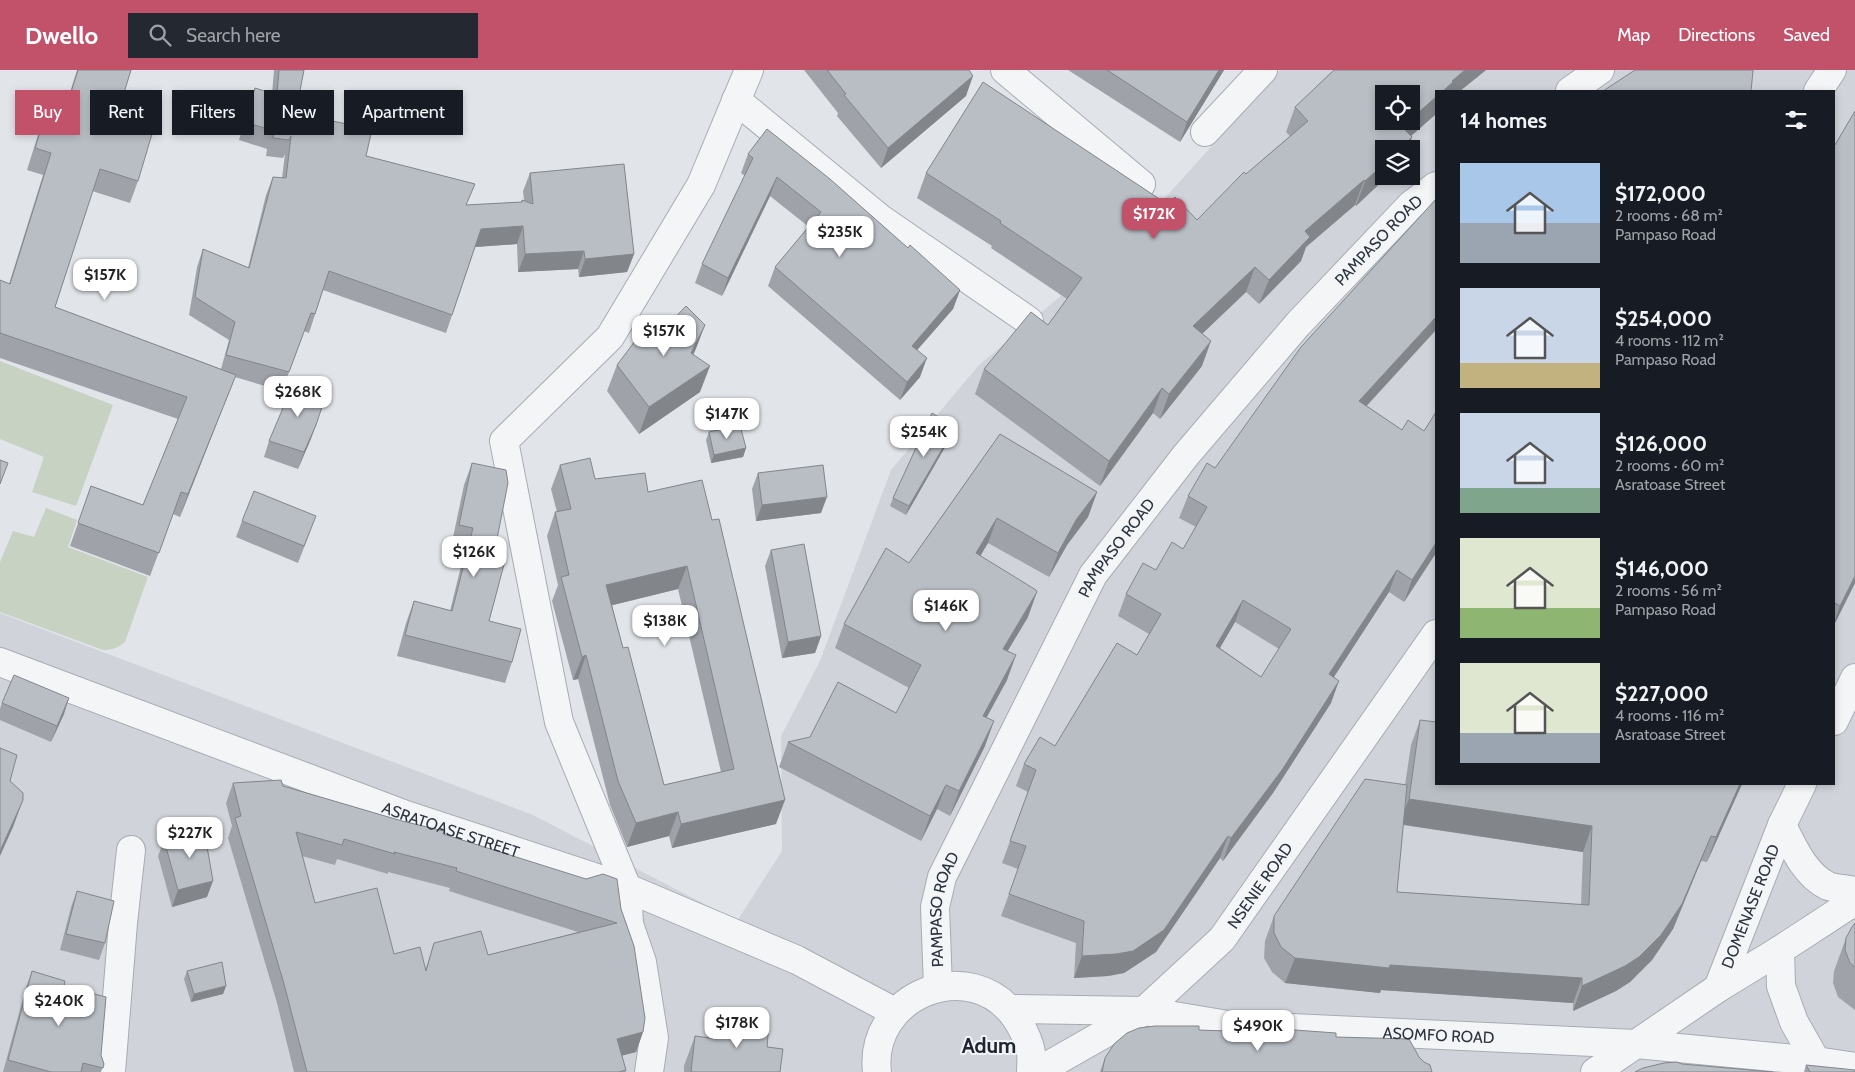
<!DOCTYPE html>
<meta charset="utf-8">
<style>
:root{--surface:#171b24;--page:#242831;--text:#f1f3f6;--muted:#9ea1a6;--accent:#c2526a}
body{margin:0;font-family:Cabin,sans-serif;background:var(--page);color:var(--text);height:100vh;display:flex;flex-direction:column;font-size:19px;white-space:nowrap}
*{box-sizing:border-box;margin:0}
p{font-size:16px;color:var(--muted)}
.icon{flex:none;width:28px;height:28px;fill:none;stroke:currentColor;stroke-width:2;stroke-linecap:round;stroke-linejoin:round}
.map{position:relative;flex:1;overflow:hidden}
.details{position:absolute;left:1435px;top:20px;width:400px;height:695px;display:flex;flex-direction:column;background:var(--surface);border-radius:0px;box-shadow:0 2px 8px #0003}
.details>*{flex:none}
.banner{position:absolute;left:15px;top:20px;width:475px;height:45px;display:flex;gap:10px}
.tools{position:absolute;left:1375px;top:15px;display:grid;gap:10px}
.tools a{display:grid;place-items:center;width:45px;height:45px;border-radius:0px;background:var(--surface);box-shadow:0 2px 8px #0003;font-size:25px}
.price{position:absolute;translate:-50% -42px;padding:0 11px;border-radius:10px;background:#fff;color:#222;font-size:16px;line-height:32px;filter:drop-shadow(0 1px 2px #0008)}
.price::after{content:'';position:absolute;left:50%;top:30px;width:15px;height:11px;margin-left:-8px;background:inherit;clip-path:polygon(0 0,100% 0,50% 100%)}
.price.selected{background:var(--accent);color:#fff}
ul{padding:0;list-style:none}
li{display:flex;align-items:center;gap:15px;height:125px;padding:0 25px}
li span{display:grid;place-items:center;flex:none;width:140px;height:100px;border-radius:0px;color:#555}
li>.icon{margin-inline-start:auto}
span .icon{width:60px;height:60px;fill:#fffc;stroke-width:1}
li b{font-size:21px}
h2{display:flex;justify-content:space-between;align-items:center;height:60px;padding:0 25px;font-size:21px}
.pill{padding:0 18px;border-radius:0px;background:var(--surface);box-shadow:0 2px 8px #0003;font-size:18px;line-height:45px}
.pill.selected{background:var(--accent);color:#fff}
header{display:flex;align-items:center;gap:30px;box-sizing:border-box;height:70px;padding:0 25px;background:var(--accent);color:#fff}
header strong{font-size:24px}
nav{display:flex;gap:28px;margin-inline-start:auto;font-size:18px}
.search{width:350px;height:45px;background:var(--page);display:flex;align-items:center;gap:12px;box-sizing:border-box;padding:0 18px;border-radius:0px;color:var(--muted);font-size:19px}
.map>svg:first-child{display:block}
.built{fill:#d0d4da;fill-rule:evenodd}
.green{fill:#c8d2c3}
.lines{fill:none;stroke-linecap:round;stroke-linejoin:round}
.minor-casing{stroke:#a7acb3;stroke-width:30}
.tertiary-casing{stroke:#a7acb3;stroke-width:30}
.minor{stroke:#f4f5f7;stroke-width:28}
.tertiary{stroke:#f4f5f7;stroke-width:28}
.wall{fill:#9fa3a9;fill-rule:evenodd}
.shaded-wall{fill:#82858a}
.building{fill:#b9bec5;stroke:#82858a;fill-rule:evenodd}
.labels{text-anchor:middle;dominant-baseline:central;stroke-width:4;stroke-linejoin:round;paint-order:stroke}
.street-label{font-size:16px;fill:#2b343f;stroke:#f1f3f6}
.district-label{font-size:21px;font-weight:bold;fill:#1d2530;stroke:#f1f3f6}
</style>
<header>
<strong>Dwello</strong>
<div class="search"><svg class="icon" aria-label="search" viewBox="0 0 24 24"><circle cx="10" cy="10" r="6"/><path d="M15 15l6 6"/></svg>Search here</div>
<nav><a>Map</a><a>Directions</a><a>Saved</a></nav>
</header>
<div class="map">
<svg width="1855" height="1002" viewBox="0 0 1855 1002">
<rect width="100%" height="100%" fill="#e1e5e9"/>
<!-- built -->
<path class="built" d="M1280,0h575v1002h-1855v-459l533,202 204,106 45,-70 -1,-115 39,-75 71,-191 87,-104 150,-127zM1436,21h398v693h-398zM1384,24h27v27h-27zM1384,79h27v27h-27z"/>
<!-- green -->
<g class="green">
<polygon points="0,291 113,335 76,436 32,422 44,387 0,369"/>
<path d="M46,438l31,12 -9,27 80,30 -23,65c-7,6 -13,8 -22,8l-103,-38v-50l13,-31 21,6z"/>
</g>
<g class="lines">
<defs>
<g id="minor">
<polyline points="1005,0 1141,114"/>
<polyline points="1570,21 1600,0"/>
<polyline points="1818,21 1832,0"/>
<polyline points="736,30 881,149 1029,251"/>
<polyline points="1205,62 1263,0"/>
<polyline points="1834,651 1855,608"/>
<path d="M1782,755c11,22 23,50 46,61 8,3 19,3 27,5"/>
<polyline points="1780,880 1781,916 1794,952 1816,991"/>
<path id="s1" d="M938,917l-3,-80 7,-30 151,-302 93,-120 112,-131 113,-119 25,-19"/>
<path id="s2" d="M1718,918l64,-163 20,-41"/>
<path id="s3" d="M1010,939l134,2 84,14 408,19 180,17 39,6"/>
<polyline points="111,1002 123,853 131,780"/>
<polyline points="649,1002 654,968 642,892 629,854 627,818 559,652 504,371 610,267 701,115 749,0"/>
<path id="s4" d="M1037,1002l107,-61 78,-72 214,-305"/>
<polyline points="1595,1002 1718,918 1780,880 1855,831"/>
</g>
<g id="tertiary">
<path id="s5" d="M0,592l406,153 221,73 170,72 98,52"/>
<path d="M877,1002c-9,-77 94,-119 139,-54 7,11 13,22 15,35 1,6 0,13 0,19"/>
</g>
</defs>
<!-- minor casing -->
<use href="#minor" class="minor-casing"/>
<!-- tertiary casing -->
<use href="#tertiary" class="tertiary-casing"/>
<!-- minor -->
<use href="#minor" class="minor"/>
<!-- tertiary -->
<use href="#tertiary" class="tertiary"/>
</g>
<!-- wall -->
<g class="wall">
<polygon points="77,0 131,0 115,52 138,111 130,133 92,121 55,237 221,299 229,270 189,245 197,197 203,179 248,198 266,125 273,107 282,108 285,84 283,88 266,86 267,79 239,70 249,37 255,18 272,24 274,0 304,0 298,31 312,47 366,86 467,135 521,132 522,130 524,130 523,121 530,103 634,184 627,202 579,207 578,199 518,202 517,174 475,177 446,263 323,220 309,263 304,261 282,321 235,307 180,447 173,444 150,506 70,476 91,416 143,435 178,349 0,288 0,210 9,214 43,105 27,100 42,52 50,30 66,35"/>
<polygon points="804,0 969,0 966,26 881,98 837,46 838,43"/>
<polygon points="1068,0 1224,0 1180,72"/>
<polygon points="1334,0 1486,0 1460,21 1436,21 1436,44 1411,66 1356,136 1355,135 1306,177 1301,191 1259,234 1246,222 1202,264 1202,296 1160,349 1153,343 1100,416 975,324 984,299 1048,255 1067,229 991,178 992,176 917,128 926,103 1167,134 1197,150 1246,104 1290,66 1286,62 1295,37"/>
<polygon points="1855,41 1855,513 1834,555 1834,74 1835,75"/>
<polygon points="748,84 908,178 960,220 953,239 917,280 920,307 900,330 768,216 775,197 809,157 770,126 722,226 695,213 702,194 745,106 741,103"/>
<polygon points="705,255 693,285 700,322 639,364 607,321 617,295 665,258"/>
<path d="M1367,336l35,24 22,1 12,-19v141l-32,49 -15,-10 -56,85 -2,26 -58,90 -50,68 -3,-3 -64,94 -32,21 -16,3 -34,2 2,-35 -75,-27 17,-47 -16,-6 26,-71 -12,-6 8,-22 31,-18 82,-91 12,-21 -31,-18 8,-22 57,-45 13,-22 -17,-9 9,-22 27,-28zM1235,552l44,27 -18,28 -41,-29z"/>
<polygon points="316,355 310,371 298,399 264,387 269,371"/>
<polygon points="955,357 952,365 906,445 890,436 893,428"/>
<polygon points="709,362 746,378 743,387 711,393 706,370"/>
<polygon points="1000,364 1097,422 1088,447 1067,475 1049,507 988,473 980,486 1028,547 1007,581 1007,610 987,647 985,676 950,746 937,739 921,771 779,697 788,672 810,667 896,643 909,618 835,578 844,554 909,493"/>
<polygon points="472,393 494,484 489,551 512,592 505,613 397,586 406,553 414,531 450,541 465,480 451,477 464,415"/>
<path d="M560,395l35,14 53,13 54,-12 74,344 -104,24 -3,-12 -42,11 -17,-42 -32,-126 -5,1 -21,-79 6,-16 -11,-49 8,-24h2l-6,-23zM678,519l43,183 -57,13 -41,-137 -11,-43z"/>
<polygon points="758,403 821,443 756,451 752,419"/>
<polygon points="242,451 310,462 298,493 236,467"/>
<polygon points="771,480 821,566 815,583 782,588 765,496"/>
<polygon points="2,633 64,644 51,672 0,650 0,639"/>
<path d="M1420,650l16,64h306l-35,78 -6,-1 -28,68 -21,31 -22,22 -14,9 -43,20v-8l-192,-13 -1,3 -95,-10 -13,-11 -8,-14 1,-17 9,-25 131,-131 6,-40zM1403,755l180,27 -2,53 -184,-13z"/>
<path d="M233,713l50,3 160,48 178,75 22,123 -7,20 -14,3 4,15v2h-332l-17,-69 -49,-165 4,-12 -6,-23zM302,786l33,9 2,-6 51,15v-2l62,16 -1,3 129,41 -90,23 -54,-12 -8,25 -32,-14 -79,-51z"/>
<polygon points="164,770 207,827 172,837 158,786"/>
<polygon points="77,821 105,873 99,890 60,880 71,837"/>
<polygon points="1855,853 1855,940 1838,927 1833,913 1834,901 1846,868"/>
<polygon points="32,901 101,985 104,994 101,1002 3,1002 26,917"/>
<polygon points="187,901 226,916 223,924 191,932 184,909"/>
<polygon points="719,946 767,977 780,1002 684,1002 684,996 695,966 711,968"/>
<polygon points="1281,959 1336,967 1419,987 1432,1002 1100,1002 1105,988 1199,960 1280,963"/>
<polygon points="1806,995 1855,1002 1804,1002"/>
</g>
<!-- shaded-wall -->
<g class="shaded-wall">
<polygon points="1219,0 1224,0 1180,72 1187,52"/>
<polygon points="1465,0 1486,0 1460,21 1443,21 1452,11"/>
<polygon points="973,6 966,26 881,98 888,78"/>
<polygon points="1436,27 1436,44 1396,79 1402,57 1409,51 1411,51 1411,49"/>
<polygon points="1412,67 1408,79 1400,79"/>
<polygon points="1384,94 1384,106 1388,106 1356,136 1365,111"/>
<polygon points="777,107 770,126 722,226 728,208"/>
<polygon points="1364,110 1355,135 1306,177 1301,191 1259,234 1269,210 1305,161"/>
<polygon points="523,156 517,174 475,177 481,159"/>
<polygon points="584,181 578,199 518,202 525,184"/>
<polygon points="634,184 627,202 579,207 585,189"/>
<polygon points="1255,197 1246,222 1184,281 1193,256"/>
<polygon points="960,220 953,239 905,294 912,276"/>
<polygon points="1436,247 1436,260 1351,353 1359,331"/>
<polygon points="705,255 695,281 681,309 691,283"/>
<polygon points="1211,271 1202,296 1160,349 1169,324"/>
<polygon points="927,288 920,307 900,330 907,312"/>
<polygon points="710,296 700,322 639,364 649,337"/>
<polygon points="236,305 227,327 180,447 188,424"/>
<polygon points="1162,318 1153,343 1100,416 1109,391"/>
<polygon points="316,355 310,371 298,399 304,382"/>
<polygon points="955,357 952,365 906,445 909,436"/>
<polygon points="746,378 743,387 711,393 714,385"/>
<polygon points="1097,422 1088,447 1067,475 1049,507 1058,483 1076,450"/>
<polygon points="827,427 821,443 756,451 762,435"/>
<polygon points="997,448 988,473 967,508 976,483"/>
<polygon points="1436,473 1436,483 1404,532 1412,510"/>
<polygon points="687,496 678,519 597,539 606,515"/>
<polygon points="1397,500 1389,522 1321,627 1329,604"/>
<polygon points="1855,506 1855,513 1834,555 1834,553 1840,536"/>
<polygon points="1037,522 1028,547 994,604 1003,579"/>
<polygon points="1243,530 1235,552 1208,598 1216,576"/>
<polygon points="821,566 815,583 782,588 788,572"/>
<polygon points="586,585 578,609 573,610 582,587"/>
<polygon points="1016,585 1007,610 974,670 983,646"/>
<polygon points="1339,611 1331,633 1273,723 1223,791 1231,768"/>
<polygon points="69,628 64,644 51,672 57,656"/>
<polygon points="994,651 985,676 950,746 959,721"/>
<polygon points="1740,714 1742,714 1707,792 1716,767"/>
<polygon points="946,715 937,739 921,771 930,746"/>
<polygon points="1409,729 1592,756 1583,782 1399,754"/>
<polygon points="23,730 13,757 0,786 0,781"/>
<polygon points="785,730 776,754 672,778 681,754"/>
<polygon points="678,742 669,766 627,777 636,753"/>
<polygon points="1228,766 1220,788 1156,882 1124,903 1108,906 1074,908 1082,886"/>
<polygon points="1711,766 1701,791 1673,859 1652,890 1630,912 1616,921 1573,941 1582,916"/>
<polygon points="213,811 207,827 172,837 178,820"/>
<polygon points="1295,888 1582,908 1573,933 1381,920 1380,923 1285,913"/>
<polygon points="226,916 223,924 191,932 194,924"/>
<polygon points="643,962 636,982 610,989 617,969"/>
</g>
<!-- building -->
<g class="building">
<polygon points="78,0 131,0 115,52 152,64 138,111 100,99 55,237 236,305 188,424 181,422 159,483 78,453 91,416 143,435 187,327 0,263 0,210 10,214 51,83 35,78 50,30 67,35"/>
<polygon points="279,0 304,0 298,31 315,37 312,47 372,59 366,86 475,114 466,135 522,132 522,130 533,134 530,103 624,94 634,184 585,189 584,181 525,184 523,156 481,159 452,245 329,201 315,244 311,243 289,302 226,285 235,252 195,227 203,179 249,198 273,107 286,108 291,66 289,70 273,68 274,61 245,52 255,18 277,25"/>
<polygon points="827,0 969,0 973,6 888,78 844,25 846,24"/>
<polygon points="1107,0 1219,0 1187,52"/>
<polygon points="1334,0 1465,0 1452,11 1453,12 1443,21 1436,21 1436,27 1411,49 1411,24 1384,24 1384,51 1409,51 1402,57 1412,67 1400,79 1384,79 1384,94 1365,111 1364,110 1305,161 1310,167 1269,210 1255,197 1193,256 1211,271 1169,324 1162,318 1109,391 984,299 1031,242 1048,255 1082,208 1000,153 1001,151 926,103 983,12 1167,134 1175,127 1197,150 1244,102 1246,104 1308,51 1295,37"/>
<polygon points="1635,0 1753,0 1753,1 1751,21 1603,21"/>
<polygon points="1855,41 1855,506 1840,536 1835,533 1834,534 1834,74 1835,75"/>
<polygon points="767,59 830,109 908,178 910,175 960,220 912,276 927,288 907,312 775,197 821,142 777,107 728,208 702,194 753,88 748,84"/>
<path d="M1436,129v118l-77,84 43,29 6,-10 16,11 12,-19v131l-24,37 -15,-10 -68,104 10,7 -57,89 -51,68 -3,-2 -64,94 -31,21 -17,3 -34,2 2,-35 -75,-27 17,-48 -16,-5 26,-71 -12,-6 16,-27 15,9 62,-103 20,12 24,-41 -35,-20 17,-31 13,7 16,-28 11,7 24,-42 -19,-11 19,-33 8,5 86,-121zM1243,530l48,29 -30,48 -45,-31z"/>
<polygon points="686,236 705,255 691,283 710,296 649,337 617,295 653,247 665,258"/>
<polygon points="294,312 326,325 316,355 304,382 269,371"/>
<polygon points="932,343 955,357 909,436 893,428"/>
<polygon points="740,355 746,378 714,385 709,362"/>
<polygon points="1000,364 1097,422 1076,450 1058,483 997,448 976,483 1036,520 1037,522 1003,579 1016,585 983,646 994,651 959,721 946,715 930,746 788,672 810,667 838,612 896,643 921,595 844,554 886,478 909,493"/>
<path d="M590,388l5,21 50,-6 3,19 54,-12 10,40 7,-1 66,281 -104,24 -3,-12 -42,11 -18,-42 -32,-126 -4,2 -21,-80 8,-2 -14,-63 16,-3 -11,-44zM687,496l47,203 -70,16 -36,-138 -5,1 -17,-63z"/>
<polygon points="0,390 8,393 0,414"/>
<polygon points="472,393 506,400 508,413 494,484 506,487 489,551 521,559 512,592 405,565 414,531 452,541 473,458 459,455"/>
<polygon points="823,395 827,427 762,435 758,403"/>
<polygon points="254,421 316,446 304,476 242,451"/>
<polygon points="804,474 821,566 788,572 771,480"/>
<polygon points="14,605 69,628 57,656 2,633"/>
<polygon points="1420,650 1436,652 1436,714 1740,714 1716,767 1711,766 1682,834 1661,865 1639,887 1625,896 1582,916 1582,908 1390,895 1389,898 1295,888 1281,877 1274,863 1274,846 1365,709 1407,715 1397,822 1589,835 1592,756 1409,729"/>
<polygon points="0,678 17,685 10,711 23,723 23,730 0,781"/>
<path d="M281,710l2,6 119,35 42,10 -1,3 143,45 17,-5 14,5 4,30 13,37 11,72 -2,14 -26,7 9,31 -7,2h-312l-23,-88 -49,-166 6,-2 -8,-33zM296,762l46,13 2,-6 51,15 -1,-2 63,16 -1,3 161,52 -129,32 -7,-24 -47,12 -8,28 -6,-24 -26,7 -17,-66 -62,15z"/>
<polygon points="204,759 213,811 178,820 164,770"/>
<polygon points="77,821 114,831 105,873 66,864"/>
<polygon points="1855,853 1855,897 1850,893 1845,880 1846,868 1852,857"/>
<polygon points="222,892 226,916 194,924 187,901"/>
<polygon points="32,901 65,911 64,916 106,927 101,985 104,994 103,998 83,993 81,1002 51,1002 8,990"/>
<polygon points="719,946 769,953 767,977 783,979 780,1002 691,1002 695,966 717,969"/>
<polygon points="1155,956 1199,956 1199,960 1281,963 1281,959 1336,963 1336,967 1409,969 1419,987 1424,992 1430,995 1432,1002 1102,1002 1105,988 1114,974 1127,963 1139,958"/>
<polygon points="1677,992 1682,994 1773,1002 1635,1002 1643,998 1664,993"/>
<polygon points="1806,995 1855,1000 1855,1002 1810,1002"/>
</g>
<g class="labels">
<!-- street labels -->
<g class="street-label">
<text stroke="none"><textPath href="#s1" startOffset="889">PAMPASO ROAD</textPath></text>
<text stroke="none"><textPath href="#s1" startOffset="484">PAMPASO ROAD</textPath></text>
<text stroke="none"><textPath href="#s5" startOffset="481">ASRATOASE STREET</textPath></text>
<text stroke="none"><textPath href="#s4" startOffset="295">NSENIE ROAD</textPath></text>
<text stroke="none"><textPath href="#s2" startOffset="88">DOMENASE ROAD</textPath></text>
<text stroke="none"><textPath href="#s1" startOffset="79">PAMPASO ROAD</textPath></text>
<text stroke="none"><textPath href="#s3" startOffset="430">ASOMFO ROAD</textPath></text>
</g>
<!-- district labels -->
<g class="district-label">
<text x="989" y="975">Adum</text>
</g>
</g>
</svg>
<div class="tools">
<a><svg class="icon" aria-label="locate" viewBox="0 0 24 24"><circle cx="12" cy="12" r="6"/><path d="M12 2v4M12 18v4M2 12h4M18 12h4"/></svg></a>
<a><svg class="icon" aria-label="layers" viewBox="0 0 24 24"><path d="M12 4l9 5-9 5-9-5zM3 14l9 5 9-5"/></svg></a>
</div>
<b class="price selected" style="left:1154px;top:170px">$172K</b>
<b class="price" style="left:840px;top:188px">$235K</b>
<b class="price" style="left:105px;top:231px">$157K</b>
<b class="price" style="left:664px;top:287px">$157K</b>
<b class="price" style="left:298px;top:348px">$268K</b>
<b class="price" style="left:727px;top:370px">$147K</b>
<b class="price" style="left:924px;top:388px">$254K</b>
<b class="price" style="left:474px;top:508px">$126K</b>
<b class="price" style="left:946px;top:562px">$146K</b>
<b class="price" style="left:665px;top:577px">$138K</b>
<b class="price" style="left:190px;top:789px">$227K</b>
<b class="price" style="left:59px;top:957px">$240K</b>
<b class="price" style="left:737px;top:979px">$178K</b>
<b class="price" style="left:1258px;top:982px">$490K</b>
<div class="banner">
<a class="pill selected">Buy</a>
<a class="pill">Rent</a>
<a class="pill">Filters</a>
<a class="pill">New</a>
<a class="pill">Apartment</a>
</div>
<section class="details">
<h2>14 homes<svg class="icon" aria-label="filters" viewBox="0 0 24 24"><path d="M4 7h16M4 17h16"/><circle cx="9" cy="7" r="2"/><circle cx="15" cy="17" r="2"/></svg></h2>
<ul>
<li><span style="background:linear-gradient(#a9c7e8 60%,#9aa5b1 0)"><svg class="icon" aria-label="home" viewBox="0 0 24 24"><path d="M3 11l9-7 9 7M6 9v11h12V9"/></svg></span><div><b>$172,000</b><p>2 rooms · 68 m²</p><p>Pampaso Road</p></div></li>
<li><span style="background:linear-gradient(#c9d6e8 75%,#c2b280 0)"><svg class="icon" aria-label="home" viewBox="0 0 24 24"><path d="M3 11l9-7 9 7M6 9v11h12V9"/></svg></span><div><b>$254,000</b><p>4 rooms · 112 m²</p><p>Pampaso Road</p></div></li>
<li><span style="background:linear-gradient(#c9d6e8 75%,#7fa58c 0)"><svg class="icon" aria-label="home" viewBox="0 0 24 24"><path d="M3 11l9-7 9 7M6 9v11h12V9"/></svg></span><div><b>$126,000</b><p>2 rooms · 60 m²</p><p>Asratoase Street</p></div></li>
<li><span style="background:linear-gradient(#dfe7d0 70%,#8fb573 0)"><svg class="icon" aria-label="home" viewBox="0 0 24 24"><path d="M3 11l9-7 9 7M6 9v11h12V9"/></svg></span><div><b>$146,000</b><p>2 rooms · 56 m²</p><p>Pampaso Road</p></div></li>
<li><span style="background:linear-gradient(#dfe7d0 70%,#9aa5b1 0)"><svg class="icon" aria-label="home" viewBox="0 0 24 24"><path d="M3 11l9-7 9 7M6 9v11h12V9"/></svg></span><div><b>$227,000</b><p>4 rooms · 116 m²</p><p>Asratoase Street</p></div></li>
</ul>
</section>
</div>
